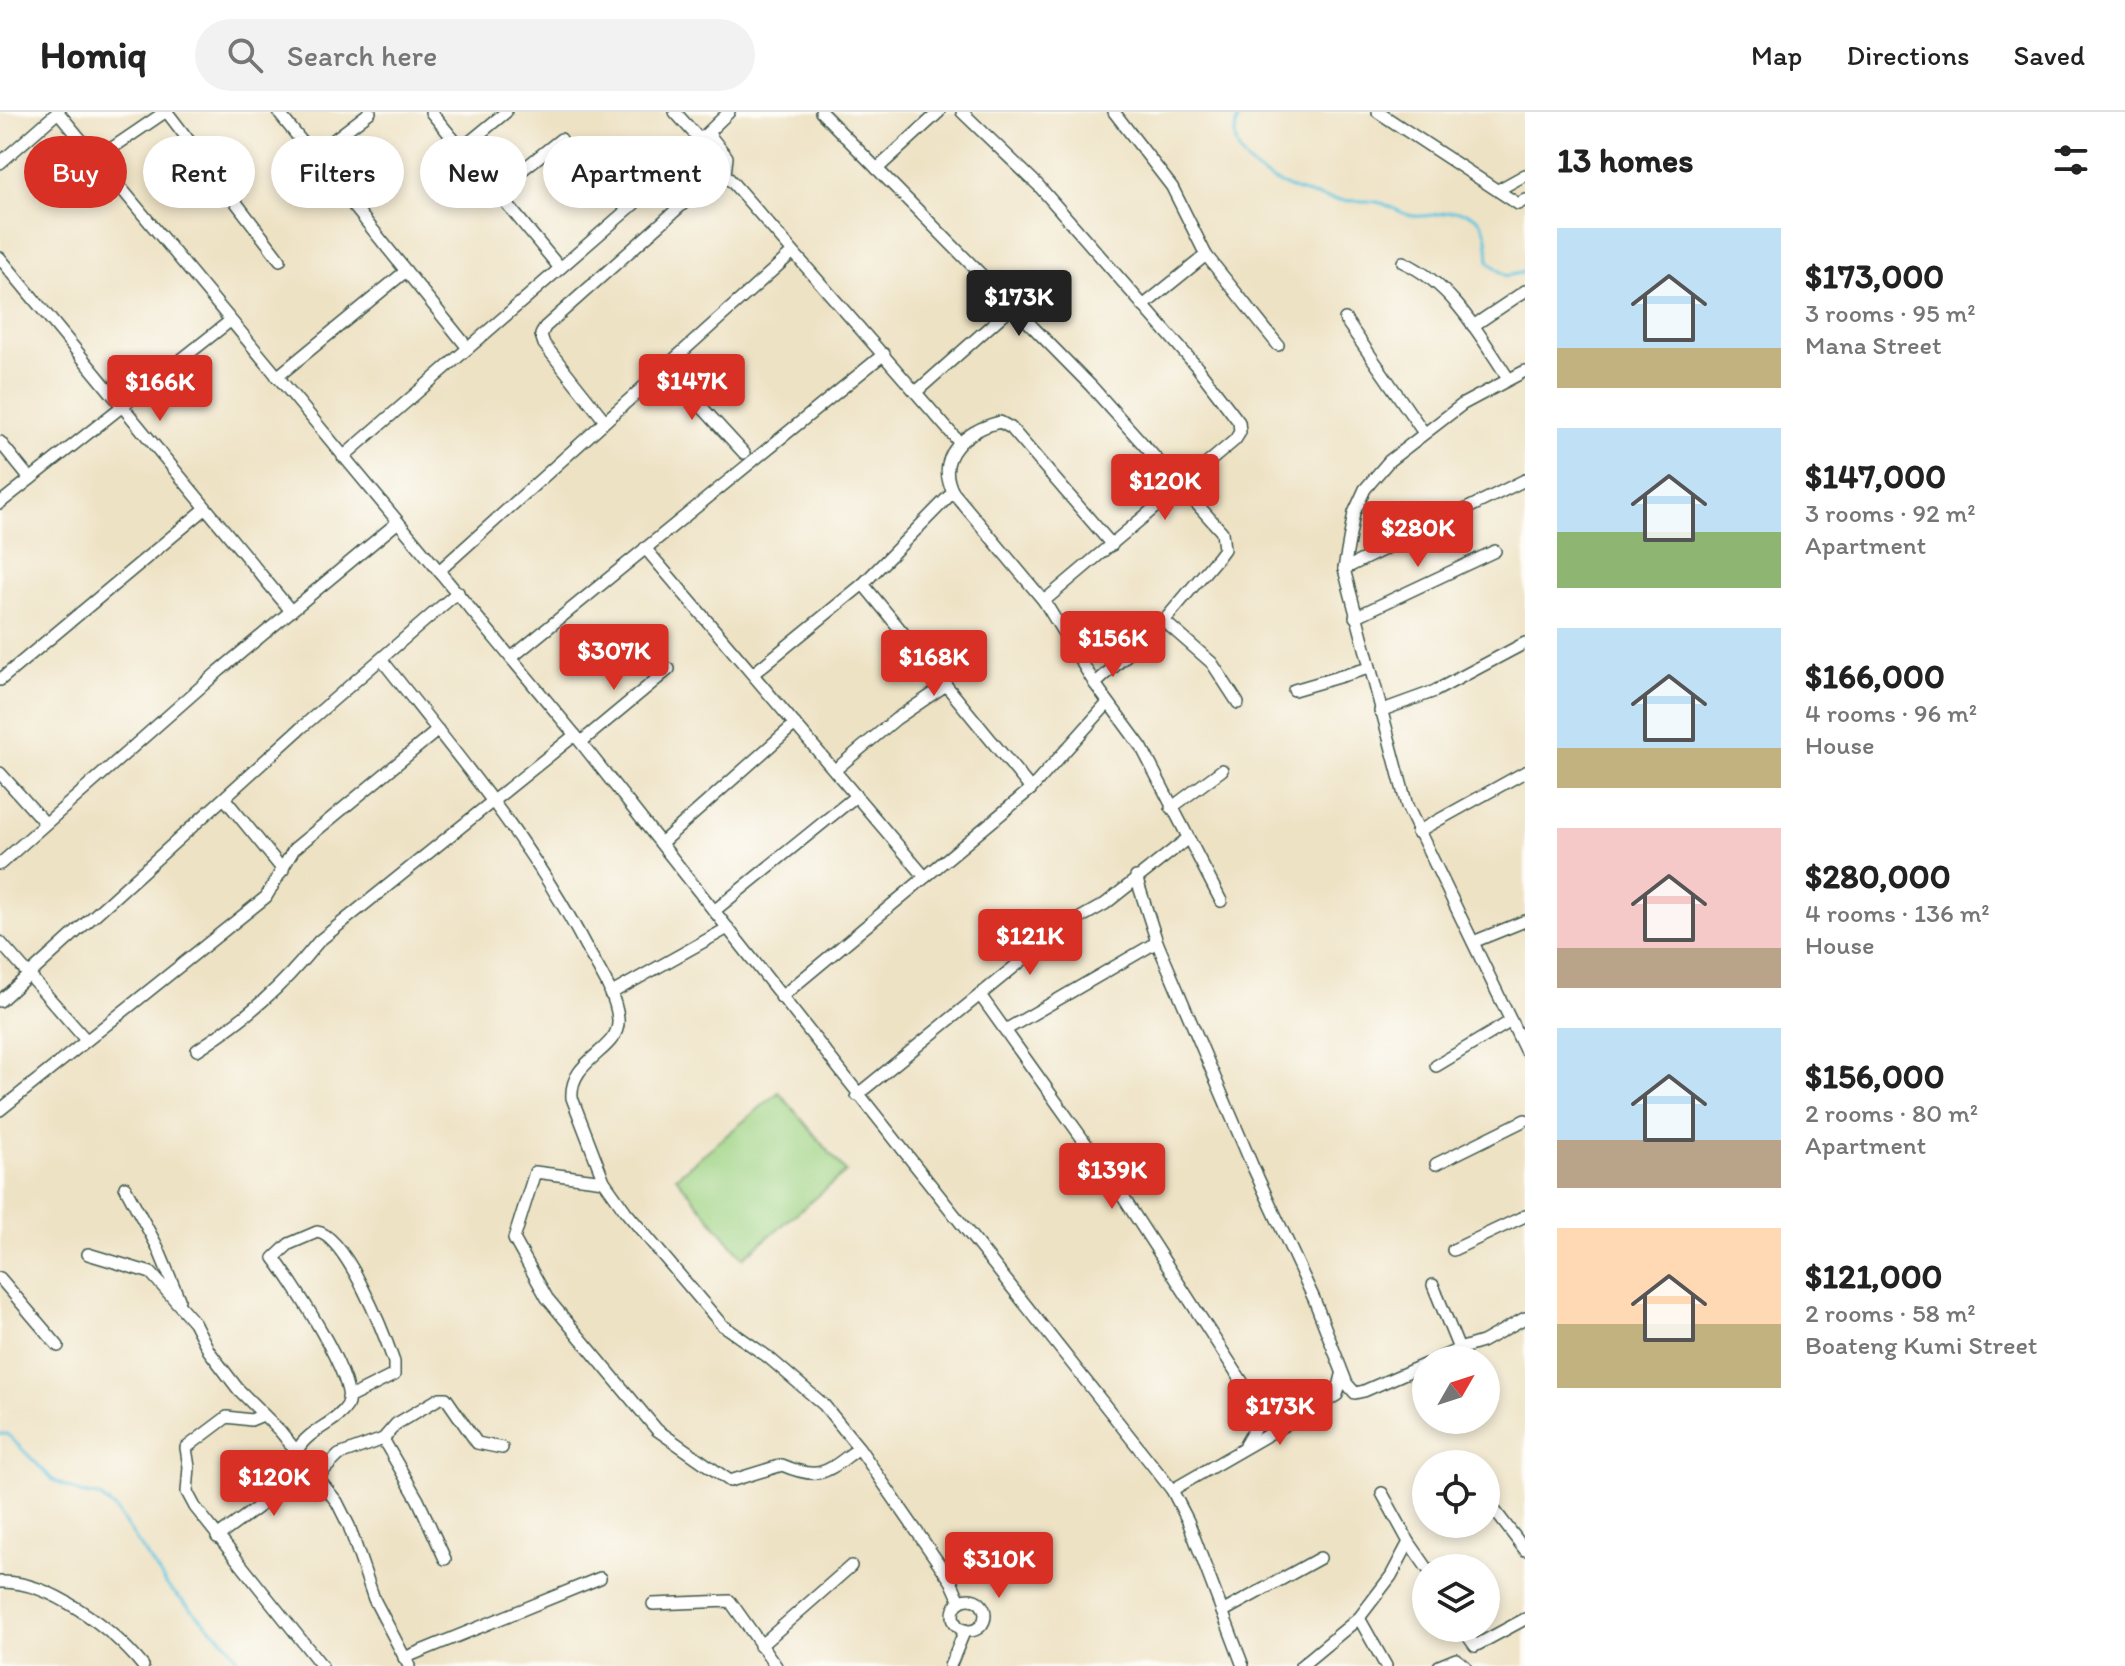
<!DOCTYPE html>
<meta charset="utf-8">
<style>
:root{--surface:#fff;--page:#f2f2f2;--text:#222;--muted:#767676;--line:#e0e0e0;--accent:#d93025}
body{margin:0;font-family:Itim,sans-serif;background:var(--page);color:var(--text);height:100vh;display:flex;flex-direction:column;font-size:30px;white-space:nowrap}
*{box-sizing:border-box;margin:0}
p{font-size:26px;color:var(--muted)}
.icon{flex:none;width:44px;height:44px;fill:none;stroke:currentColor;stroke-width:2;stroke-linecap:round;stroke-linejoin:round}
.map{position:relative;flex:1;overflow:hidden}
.drawer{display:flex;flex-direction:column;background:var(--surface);width:600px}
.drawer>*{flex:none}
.banner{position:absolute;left:24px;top:24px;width:760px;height:72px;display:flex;gap:16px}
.needle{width:52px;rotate:51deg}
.buttons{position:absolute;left:1412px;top:1234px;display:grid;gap:16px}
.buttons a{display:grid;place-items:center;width:88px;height:88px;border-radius:50%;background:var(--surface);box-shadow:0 4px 12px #0003;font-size:40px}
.price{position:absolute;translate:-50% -68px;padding:0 18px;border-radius:8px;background:var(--accent);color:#fff;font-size:26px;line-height:52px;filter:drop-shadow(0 2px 4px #0008)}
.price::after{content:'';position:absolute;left:50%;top:48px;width:24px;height:18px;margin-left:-12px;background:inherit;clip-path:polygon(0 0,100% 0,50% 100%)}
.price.current{background:#222;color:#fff}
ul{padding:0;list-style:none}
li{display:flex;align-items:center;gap:24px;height:200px;padding:0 32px}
li span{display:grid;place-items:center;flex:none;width:224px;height:160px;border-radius:0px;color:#555}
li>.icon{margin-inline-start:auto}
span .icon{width:96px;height:96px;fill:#fffc;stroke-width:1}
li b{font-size:34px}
h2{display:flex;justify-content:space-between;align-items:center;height:96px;padding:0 32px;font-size:34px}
.tag{padding:0 28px;border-radius:36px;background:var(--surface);box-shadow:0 4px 12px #0003;font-size:28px;line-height:72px}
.tag.current{background:var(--accent);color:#fff}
header{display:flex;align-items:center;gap:48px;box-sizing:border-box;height:112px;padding:0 40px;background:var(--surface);border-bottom:2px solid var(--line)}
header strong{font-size:38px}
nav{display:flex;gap:44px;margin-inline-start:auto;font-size:28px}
.search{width:560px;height:72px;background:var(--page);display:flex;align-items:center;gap:20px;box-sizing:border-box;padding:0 28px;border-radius:44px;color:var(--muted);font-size:30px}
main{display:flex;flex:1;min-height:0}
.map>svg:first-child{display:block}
.green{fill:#9fd384;stroke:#5f885c;stroke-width:2}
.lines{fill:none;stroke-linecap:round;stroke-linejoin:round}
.stream{stroke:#60c4de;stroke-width:3}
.minor-casing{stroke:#3e564a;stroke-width:14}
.minor{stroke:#fff;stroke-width:11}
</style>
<header>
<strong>Homiq</strong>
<div class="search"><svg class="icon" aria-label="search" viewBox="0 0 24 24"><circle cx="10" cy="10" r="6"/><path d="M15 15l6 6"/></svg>Search here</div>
<nav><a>Map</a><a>Directions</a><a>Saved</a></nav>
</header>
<main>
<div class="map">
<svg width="1525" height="1554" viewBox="0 0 1525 1554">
<rect width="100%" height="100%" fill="#fdfcf7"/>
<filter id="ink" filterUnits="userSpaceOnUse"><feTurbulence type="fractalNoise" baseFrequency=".0125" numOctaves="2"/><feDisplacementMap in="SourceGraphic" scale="16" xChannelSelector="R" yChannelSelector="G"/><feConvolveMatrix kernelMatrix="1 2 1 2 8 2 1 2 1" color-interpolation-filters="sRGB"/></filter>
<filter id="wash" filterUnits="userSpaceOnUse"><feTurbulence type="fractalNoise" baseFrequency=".006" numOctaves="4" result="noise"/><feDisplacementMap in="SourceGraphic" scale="32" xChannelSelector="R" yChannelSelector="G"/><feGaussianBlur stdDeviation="1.8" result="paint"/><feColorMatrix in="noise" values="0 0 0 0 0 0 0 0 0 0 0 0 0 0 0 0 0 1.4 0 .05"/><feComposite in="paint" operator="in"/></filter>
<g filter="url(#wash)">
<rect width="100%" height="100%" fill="#eee2c4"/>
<!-- green -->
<polygon class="green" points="779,980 846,1060 743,1146 676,1065"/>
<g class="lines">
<!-- stream -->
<g class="stream">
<path d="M1241,0c-29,55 56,83 97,88 13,2 30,-1 43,3 13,4 20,12 34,13 21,2 41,-11 60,1 14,9 13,30 14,45l17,14 19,-4"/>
<polyline points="0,1322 7,1322 53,1368 80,1381 99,1384 115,1397 169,1476 228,1532 241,1554"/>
</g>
</g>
</g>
<g filter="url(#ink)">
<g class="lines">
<defs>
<g id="minor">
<polyline points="58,0 575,623 1172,1378 1188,1409 1243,1554"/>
<polyline points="167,0 280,148"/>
<polyline points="278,0 468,236"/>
<polyline points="431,0 559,155"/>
<polyline points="675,0 701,29"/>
<polyline points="821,0 1091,274 1222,420 1224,437 1218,445 1164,509 1095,572"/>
<polyline points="962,0 1038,73 1197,255 1239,310 1240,320 1235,328 1044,489"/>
<polyline points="1114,0 1172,75 1206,143 1278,233"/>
<polyline points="1378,0 1518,92 1525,88"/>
<polyline points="708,21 727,45 725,62"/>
<polyline points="461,37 506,0"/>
<polyline points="314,43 370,0"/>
<polyline points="96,47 165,0"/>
<polyline points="0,51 58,0"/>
<polyline points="877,57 939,0"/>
<polyline points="1498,78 1525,63"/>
<polyline points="496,79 561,27"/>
<polyline points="0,146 291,499"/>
<path d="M1403,150c50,23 76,72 105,116"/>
<polyline points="1143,194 1206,143"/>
<polyline points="1345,207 1424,321"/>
<polyline points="1473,214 1525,179"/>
<polyline points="665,255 744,341"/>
<polyline points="1525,259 1463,292 1389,349 1365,377 1354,401 1344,457 1407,694 1525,938"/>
<polyline points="277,265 406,159"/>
<polyline points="916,280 1013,194"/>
<polyline points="605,309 544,232 541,223 545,215 712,66 725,62 959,330"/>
<polyline points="0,330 30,367"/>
<polyline points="343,345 634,92 729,0"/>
<polyline points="0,391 230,209"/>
<path d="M1112,433l-101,-117 -11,-6c-33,8 -66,34 -47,70l91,109 51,83 47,64 79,153"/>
<polyline points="645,436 925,765"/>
<polyline points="1344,457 1525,368"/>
<polyline points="439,459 792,141"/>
<polyline points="863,472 1031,677"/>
<polyline points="1355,505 1495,439"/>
<polyline points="1164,509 1212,551 1238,591"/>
<polyline points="511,546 884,242"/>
<path d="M382,548c74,94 148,180 204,287 12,21 30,47 32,72 3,32 -49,39 -46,79l32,83 22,31 96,113 46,32 56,48 35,43 92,133 9,20"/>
<polyline points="754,561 863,472 953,380"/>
<polyline points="0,568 205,397"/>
<polyline points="1294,578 1369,556"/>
<polyline points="1380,599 1435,579 1525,531"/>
<polyline points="581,630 669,557"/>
<polyline points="835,658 896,607 946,573"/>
<polyline points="0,661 45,711"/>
<polyline points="225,687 283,758"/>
<polyline points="1171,696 1222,658"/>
<polyline points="1417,720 1525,660"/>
<polyline points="661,731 795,612"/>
<polyline points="0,752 219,559 398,410"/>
<polyline points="1136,765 1157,830 1252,1053 1314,1187 1347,1272 1355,1281 1364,1279 1426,1252"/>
<polyline points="714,799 856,684"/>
<polyline points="0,830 86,928"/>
<polyline points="1473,830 1525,809"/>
<polyline points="610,882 728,816"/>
<polyline points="980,883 1114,1071 1263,1302"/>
<polyline points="781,885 1031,677 1108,591"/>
<polyline points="0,889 301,616 458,480"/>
<polyline points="1007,917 1157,830"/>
<path d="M197,938c53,-35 82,-60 122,-109l256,-206"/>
<polyline points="1436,954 1511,909"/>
<polyline points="857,983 1062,816 1105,792 1187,727"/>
<polyline points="0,998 266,785 294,737 438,618"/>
<polyline points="1436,1052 1525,1008"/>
<path d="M604,1069l-69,-9 -21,67 33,59 110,132 73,51 52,-16c40,17 45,6 77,-17"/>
<polyline points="125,1075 157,1134 179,1187"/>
<polyline points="1453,1138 1525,1104"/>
<polyline points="88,1142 151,1161 194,1210 209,1239 238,1277 280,1319 337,1390 349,1414 374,1487 409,1554"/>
<polyline points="0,1166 58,1234"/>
<polyline points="1433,1173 1459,1237 1435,1248"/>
<polyline points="1459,1237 1482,1230 1525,1206"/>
<polyline points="1263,1302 1298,1304"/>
<polyline points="263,1303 251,1308 227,1305 186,1336 189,1355 187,1380 195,1395 322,1554"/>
<polyline points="383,1327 418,1388 445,1447"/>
<polyline points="1245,1333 1263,1302"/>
<path d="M297,1339c11,-22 38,-26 50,-45 13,-23 -57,-127 -73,-148l15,-14 28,-12c29,3 68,104 77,130v13l-46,23"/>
<polyline points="1458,1350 1459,1352"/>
<polyline points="317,1365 339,1343 383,1327 396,1312 440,1286 446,1286 477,1331 502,1336"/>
<polyline points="1172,1378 1337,1283 1342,1263"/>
<polyline points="1486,1387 1525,1438"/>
<polyline points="217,1425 310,1357"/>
<polyline points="1409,1430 1427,1456"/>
<path d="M0,1470c49,-2 113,47 143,84"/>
<circle cx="969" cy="1503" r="16"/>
<polyline points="653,1492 730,1489 776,1554"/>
<polyline points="1222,1500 1320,1446"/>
<polyline points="1359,1506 1386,1554"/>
<polyline points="1462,1516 1475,1534 1525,1507"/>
<polyline points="760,1534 851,1454"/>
<polyline points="404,1546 600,1466"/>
<polyline points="950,1554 965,1518"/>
<polyline points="1301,1554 1359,1506 1391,1464 1409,1430 1382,1381"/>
<polyline points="1439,1554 1456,1547 1465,1554"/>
</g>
</defs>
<!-- minor casing -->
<use href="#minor" class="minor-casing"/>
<!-- minor -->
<use href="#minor" class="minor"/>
</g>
</g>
</svg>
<div class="buttons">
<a><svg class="needle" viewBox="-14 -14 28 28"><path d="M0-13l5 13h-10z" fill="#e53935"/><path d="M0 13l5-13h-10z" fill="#767676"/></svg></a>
<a><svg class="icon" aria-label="locate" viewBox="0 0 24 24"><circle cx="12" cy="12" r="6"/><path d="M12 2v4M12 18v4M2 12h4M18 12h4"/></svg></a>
<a><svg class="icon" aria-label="layers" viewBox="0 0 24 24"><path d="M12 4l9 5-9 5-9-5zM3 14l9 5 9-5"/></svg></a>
</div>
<b class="price current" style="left:1019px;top:226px">$173K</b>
<b class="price" style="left:692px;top:310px">$147K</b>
<b class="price" style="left:160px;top:311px">$166K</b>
<b class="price" style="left:1165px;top:410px">$120K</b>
<b class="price" style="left:1418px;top:457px">$280K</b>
<b class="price" style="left:1113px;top:567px">$156K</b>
<b class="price" style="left:614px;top:580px">$307K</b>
<b class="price" style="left:934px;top:586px">$168K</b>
<b class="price" style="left:1030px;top:865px">$121K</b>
<b class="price" style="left:1112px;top:1099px">$139K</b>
<b class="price" style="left:1280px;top:1335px">$173K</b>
<b class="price" style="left:274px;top:1406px">$120K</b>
<b class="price" style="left:999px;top:1488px">$310K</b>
<div class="banner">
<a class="tag current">Buy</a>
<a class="tag">Rent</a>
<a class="tag">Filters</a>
<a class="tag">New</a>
<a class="tag">Apartment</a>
</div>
</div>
<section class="drawer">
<h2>13 homes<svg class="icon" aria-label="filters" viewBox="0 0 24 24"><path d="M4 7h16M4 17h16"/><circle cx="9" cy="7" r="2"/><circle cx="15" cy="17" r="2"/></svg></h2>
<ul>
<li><span style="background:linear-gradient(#bfe0f5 75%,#c2b280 0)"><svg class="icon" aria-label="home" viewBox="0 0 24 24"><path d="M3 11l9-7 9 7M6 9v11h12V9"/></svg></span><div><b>$173,000</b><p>3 rooms · 95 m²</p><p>Mana Street</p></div></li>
<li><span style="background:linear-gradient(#bfe0f5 65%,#8fb573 0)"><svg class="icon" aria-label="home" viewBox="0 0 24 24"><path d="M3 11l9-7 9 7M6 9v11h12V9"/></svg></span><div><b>$147,000</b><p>3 rooms · 92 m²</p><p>Apartment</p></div></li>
<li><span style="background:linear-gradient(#bfe0f5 75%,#c2b280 0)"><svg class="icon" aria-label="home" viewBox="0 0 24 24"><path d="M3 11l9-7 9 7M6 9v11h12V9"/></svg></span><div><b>$166,000</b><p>4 rooms · 96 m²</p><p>House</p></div></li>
<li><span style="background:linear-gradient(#f6c9c9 75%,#b9a48a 0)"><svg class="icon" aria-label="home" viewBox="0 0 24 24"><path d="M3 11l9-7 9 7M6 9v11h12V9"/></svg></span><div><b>$280,000</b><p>4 rooms · 136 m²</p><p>House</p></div></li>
<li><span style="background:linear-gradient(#bfe0f5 70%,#b9a48a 0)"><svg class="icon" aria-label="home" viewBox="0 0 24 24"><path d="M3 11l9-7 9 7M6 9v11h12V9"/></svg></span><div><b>$156,000</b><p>2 rooms · 80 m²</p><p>Apartment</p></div></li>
<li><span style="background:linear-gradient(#ffd9b3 60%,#c2b280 0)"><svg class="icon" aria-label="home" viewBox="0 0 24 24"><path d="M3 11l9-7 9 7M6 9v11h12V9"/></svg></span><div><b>$121,000</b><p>2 rooms · 58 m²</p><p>Boateng Kumi Street</p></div></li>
</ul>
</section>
</main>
